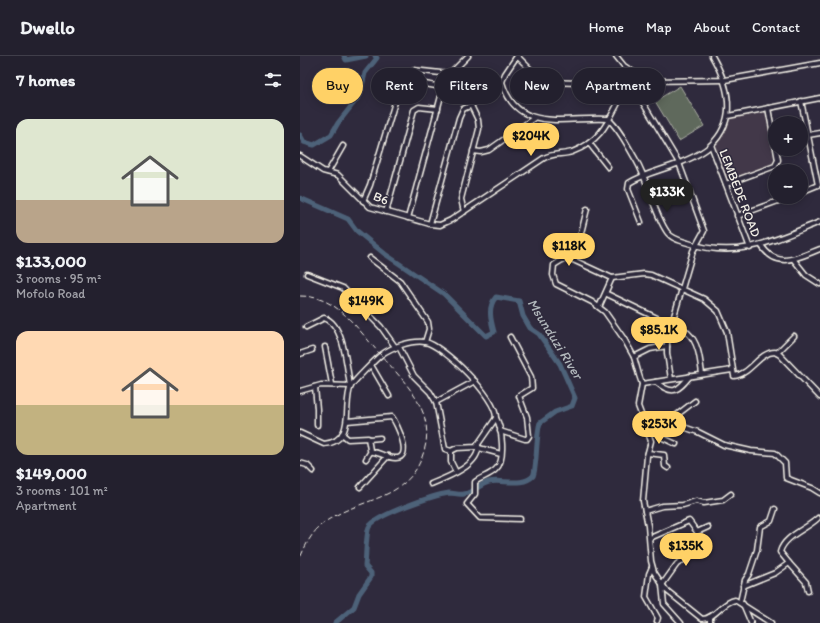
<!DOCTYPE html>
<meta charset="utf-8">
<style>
:root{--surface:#23202e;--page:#2f2d3a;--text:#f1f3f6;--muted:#a3a3aa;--line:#403e4a;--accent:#ffd166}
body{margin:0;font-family:Itim,sans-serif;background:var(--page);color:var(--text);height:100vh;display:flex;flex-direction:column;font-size:15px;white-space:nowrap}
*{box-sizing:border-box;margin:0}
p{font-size:13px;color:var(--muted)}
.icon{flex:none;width:22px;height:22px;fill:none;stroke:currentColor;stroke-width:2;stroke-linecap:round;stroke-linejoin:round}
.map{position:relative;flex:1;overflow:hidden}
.side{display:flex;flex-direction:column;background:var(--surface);width:300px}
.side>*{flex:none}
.top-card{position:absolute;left:12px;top:12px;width:380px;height:36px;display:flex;gap:8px}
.tools{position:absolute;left:468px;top:60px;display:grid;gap:8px}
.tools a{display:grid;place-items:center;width:40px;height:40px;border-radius:50%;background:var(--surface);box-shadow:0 2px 10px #0003,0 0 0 1px var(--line);font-size:20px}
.price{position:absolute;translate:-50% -34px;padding:0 9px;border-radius:14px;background:var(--accent);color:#111;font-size:13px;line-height:26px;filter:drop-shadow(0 1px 2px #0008)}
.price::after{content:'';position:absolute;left:50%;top:24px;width:12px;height:9px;margin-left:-6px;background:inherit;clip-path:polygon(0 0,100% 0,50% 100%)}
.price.on{background:#222;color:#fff}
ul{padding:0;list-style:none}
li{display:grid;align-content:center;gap:8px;height:212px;padding:0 16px}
li span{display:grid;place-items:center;height:124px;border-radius:12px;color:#555}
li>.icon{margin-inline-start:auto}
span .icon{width:72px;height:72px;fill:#fffc;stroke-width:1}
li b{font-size:17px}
h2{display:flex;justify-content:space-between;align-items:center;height:48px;padding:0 16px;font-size:17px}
.pill{padding:0 14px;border-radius:18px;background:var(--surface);box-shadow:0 2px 10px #0003,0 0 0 1px var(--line);font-size:14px;line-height:36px}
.pill.on{background:var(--accent);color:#111}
header{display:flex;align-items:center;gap:24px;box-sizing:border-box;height:56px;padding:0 20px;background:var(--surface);border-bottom:1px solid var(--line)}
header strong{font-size:19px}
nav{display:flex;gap:22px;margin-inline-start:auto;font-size:14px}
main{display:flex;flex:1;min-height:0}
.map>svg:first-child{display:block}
.built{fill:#433948}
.green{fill:#5f695c;stroke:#aaada2}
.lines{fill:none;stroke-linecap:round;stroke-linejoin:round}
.river{stroke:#4e6279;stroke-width:5}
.minor-casing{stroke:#f4f1e8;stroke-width:7}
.minor{stroke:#2f2a3d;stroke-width:4}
.rail{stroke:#f4f1e8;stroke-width:1;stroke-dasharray:6 3;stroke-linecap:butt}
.labels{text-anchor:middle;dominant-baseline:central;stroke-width:3;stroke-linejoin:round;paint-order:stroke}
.street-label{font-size:13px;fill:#f4f1e8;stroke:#2f2a3d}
.water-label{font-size:14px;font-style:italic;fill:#b2b8bc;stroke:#2f2a3d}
</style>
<header>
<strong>Dwello</strong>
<nav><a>Home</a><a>Map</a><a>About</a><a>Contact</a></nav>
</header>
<main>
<section class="side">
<h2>7 homes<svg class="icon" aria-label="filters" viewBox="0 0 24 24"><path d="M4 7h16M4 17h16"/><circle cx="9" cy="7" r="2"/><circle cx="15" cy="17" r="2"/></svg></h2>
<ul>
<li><span style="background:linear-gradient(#dfe7d0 65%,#b9a48a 0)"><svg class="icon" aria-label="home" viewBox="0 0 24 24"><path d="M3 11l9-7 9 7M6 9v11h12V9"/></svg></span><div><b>$133,000</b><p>3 rooms · 95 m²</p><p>Mofolo Road</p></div></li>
<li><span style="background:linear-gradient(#ffd9b3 60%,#c2b280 0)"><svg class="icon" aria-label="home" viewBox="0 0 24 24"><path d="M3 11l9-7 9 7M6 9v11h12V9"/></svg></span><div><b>$149,000</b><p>3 rooms · 101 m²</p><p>Apartment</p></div></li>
</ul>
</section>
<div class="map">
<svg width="520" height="567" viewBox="0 0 520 567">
<rect width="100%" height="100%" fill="#2f2a3d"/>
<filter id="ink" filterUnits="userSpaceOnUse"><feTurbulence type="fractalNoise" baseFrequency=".025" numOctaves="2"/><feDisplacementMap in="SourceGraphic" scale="8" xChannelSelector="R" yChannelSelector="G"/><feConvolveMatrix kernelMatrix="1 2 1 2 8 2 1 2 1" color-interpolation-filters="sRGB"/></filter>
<g filter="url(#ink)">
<!-- built -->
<polygon class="built" points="465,56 474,105 473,108 426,126 412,90 428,63"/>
<!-- green -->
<polygon class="green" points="380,30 404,70 379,85 355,45"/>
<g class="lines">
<!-- river -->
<g class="river">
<polyline points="44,0 46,4 66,0"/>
<polyline points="0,79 4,86 14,89 31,79 38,67 60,39 65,17 77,2 75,0"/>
<path d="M0,142l48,21 9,12 28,23 59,40 42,42 8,-4c-3,-11 -7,-25 2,-35l23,4 4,15 7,12 9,6 21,30 15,34 -3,8 -17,6 -15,11c-4,10 -3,47 -7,53 -10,11 -32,3 -44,6 -9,2 -16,11 -25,12 -5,1 -10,-1 -15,-1 -14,2 -74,22 -80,34 -3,5 -3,30 -4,39l6,7v4l-12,17 -5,13 -19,16"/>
</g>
<defs>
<g id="minor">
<polyline points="217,0 238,21 246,26 312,28 340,42 379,107 404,175 393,195 367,284 367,297 371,323"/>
<path d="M217,0l-12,18 -3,8c15,53 66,34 106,37"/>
<polyline points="316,0 324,10 347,25"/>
<polyline points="113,14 150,18"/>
<polyline points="347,25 425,24 520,7"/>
<polyline points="340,42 347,25"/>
<polyline points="501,45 518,129"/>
<polyline points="468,52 475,89"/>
<polyline points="428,60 520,42"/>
<path d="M308,63c12,10 20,28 28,41 13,22 17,52 31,72 5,7 14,9 21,11 51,17 86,-3 132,-21"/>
<polyline points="508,79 520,77"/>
<polyline points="289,87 308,111"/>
<polyline points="411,89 450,192"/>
<polyline points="173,95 181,96 189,94 234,62"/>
<path d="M0,100l23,15 15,4 32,32 60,17 10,1 11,-5 93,-62c9,-5 18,-3 28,-6 32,-12 37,-34 53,-62"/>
<polyline points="28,116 43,90"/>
<polyline points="426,128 475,110 478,104 476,93"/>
<polyline points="501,136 518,129"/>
<polyline points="63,145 70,129 98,36 102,28 108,25 164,35 178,64 179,73 161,143 164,156"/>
<path d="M287,153l-8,32 -8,18 -9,1 -8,5 -1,10 3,9 36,18 13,10 19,27 10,18 5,18 3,9 -4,22 13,35 -4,15 -4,45 5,25 3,35 3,11 12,18 36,29c13,0 20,-17 33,-19l36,23"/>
<polyline points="86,156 114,54 119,51 138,53"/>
<polyline points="437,160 489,141"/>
<polyline points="108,162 144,29 150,18 168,0"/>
<path d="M341,166l-13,-33 1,-6c14,-9 33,-13 48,-19 10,-4 25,-10 33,-18 28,-26 19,-61 2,-90"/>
<polyline points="130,168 159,62 163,53 172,49"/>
<path d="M461,189c16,25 36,13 59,4"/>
<polyline points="70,202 100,225 128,266 129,273 125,286"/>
<path d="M271,203l41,19 32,-4 7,1 53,24 14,12 9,21 7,44c16,-1 25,-24 41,-24l5,3 40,42"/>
<polyline points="494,204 506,219 520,228"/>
<polyline points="7,218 43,232 81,271 96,292"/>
<path d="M307,238l81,39c11,10 12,27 14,41"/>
<polyline points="299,251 312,222"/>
<path d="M6,271l18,-9c20,5 23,50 26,68"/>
<polyline points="25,291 32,328"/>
<polyline points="477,297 494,280"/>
<polyline points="0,298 12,294"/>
<polyline points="334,301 350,293 367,290"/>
<polyline points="71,309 89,340"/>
<path d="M356,326c17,14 22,9 34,-6"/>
<polyline points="342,328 432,314"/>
<polyline points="15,331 17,353 17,369"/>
<polyline points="0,335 21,329 51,330"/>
<polyline points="136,346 175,325"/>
<path d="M196,362c6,10 10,42 0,51 -5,6 -15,8 -21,13v12l-8,10 13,14 40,1"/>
<polyline points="365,368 395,345"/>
<polyline points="356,373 363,382 376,388"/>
<polyline points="200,375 225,383 227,383 229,380 227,361 219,340 232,332 231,321 210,281"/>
<polyline points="349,376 365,368 372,367 398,376 424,389 451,395 475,397 485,407 486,422 512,432 520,437"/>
<path d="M0,377l24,11c33,-3 18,-40 27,-58 3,-5 25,-27 30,-31 10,-8 31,-15 44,-13 18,3 72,56 71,76l-20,29 -19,1 -6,3 -6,-2 -9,-47 -6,-10 -16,-16 -15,-29"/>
<path d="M42,378l6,5 20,-1 2,12 3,2c8,1 14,6 22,6 19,1 2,-34 -3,-41l-45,4"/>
<polyline points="69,383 80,382"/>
<polyline points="179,392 201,398"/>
<polyline points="151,395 151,406 156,416"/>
<polyline points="348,397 364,399 365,410 368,412"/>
<polyline points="66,403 71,395"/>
<polyline points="0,407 7,409 13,415"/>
<path d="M131,428c15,-6 50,-19 47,-39"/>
<polyline points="60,431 88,400"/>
<polyline points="345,455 362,450 383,449 396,445 404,447 423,444 431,438"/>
<polyline points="350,482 389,465 397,476 408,471"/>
<path d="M489,507l-9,-11c4,-16 27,-23 38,-34"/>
<polyline points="352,511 349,518 346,541 358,562 357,565"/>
<polyline points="443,530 475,517 489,507 506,526 508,535"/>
<polyline points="440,546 445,524 449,518 457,494 460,471 471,465 475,453"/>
<polyline points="443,548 451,567"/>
<polyline points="381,567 364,548 362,529 377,508 406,489"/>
<polyline points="410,567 410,561"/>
</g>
</defs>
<!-- minor casing -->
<use href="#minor" class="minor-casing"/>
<!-- minor -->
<use href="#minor" class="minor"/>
<!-- rail -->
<path class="rail" d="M0,240c32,0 49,22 68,44 15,19 41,43 51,64 8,14 10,31 5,47 -15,53 -67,45 -103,74 -10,9 -16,21 -21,33"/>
</g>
</g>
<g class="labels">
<!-- street labels -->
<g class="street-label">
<text transform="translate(440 137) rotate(69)">LEMBEDE ROAD</text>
<text transform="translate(81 142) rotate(23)">B6</text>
</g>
<!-- water labels -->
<g class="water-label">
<text transform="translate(255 283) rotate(58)">Msunduzi River</text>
</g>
</g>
</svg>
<div class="tools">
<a>+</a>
<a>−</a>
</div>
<b class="price" style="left:231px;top:101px">$204K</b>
<b class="price on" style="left:367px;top:157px">$133K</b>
<b class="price" style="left:269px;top:211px">$118K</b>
<b class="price" style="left:66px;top:266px">$149K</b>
<b class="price" style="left:359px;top:295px">$85.1K</b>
<b class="price" style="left:359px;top:389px">$253K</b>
<b class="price" style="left:386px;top:511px">$135K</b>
<div class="top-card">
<a class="pill on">Buy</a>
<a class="pill">Rent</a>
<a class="pill">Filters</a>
<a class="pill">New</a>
<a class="pill">Apartment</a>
</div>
</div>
</main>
